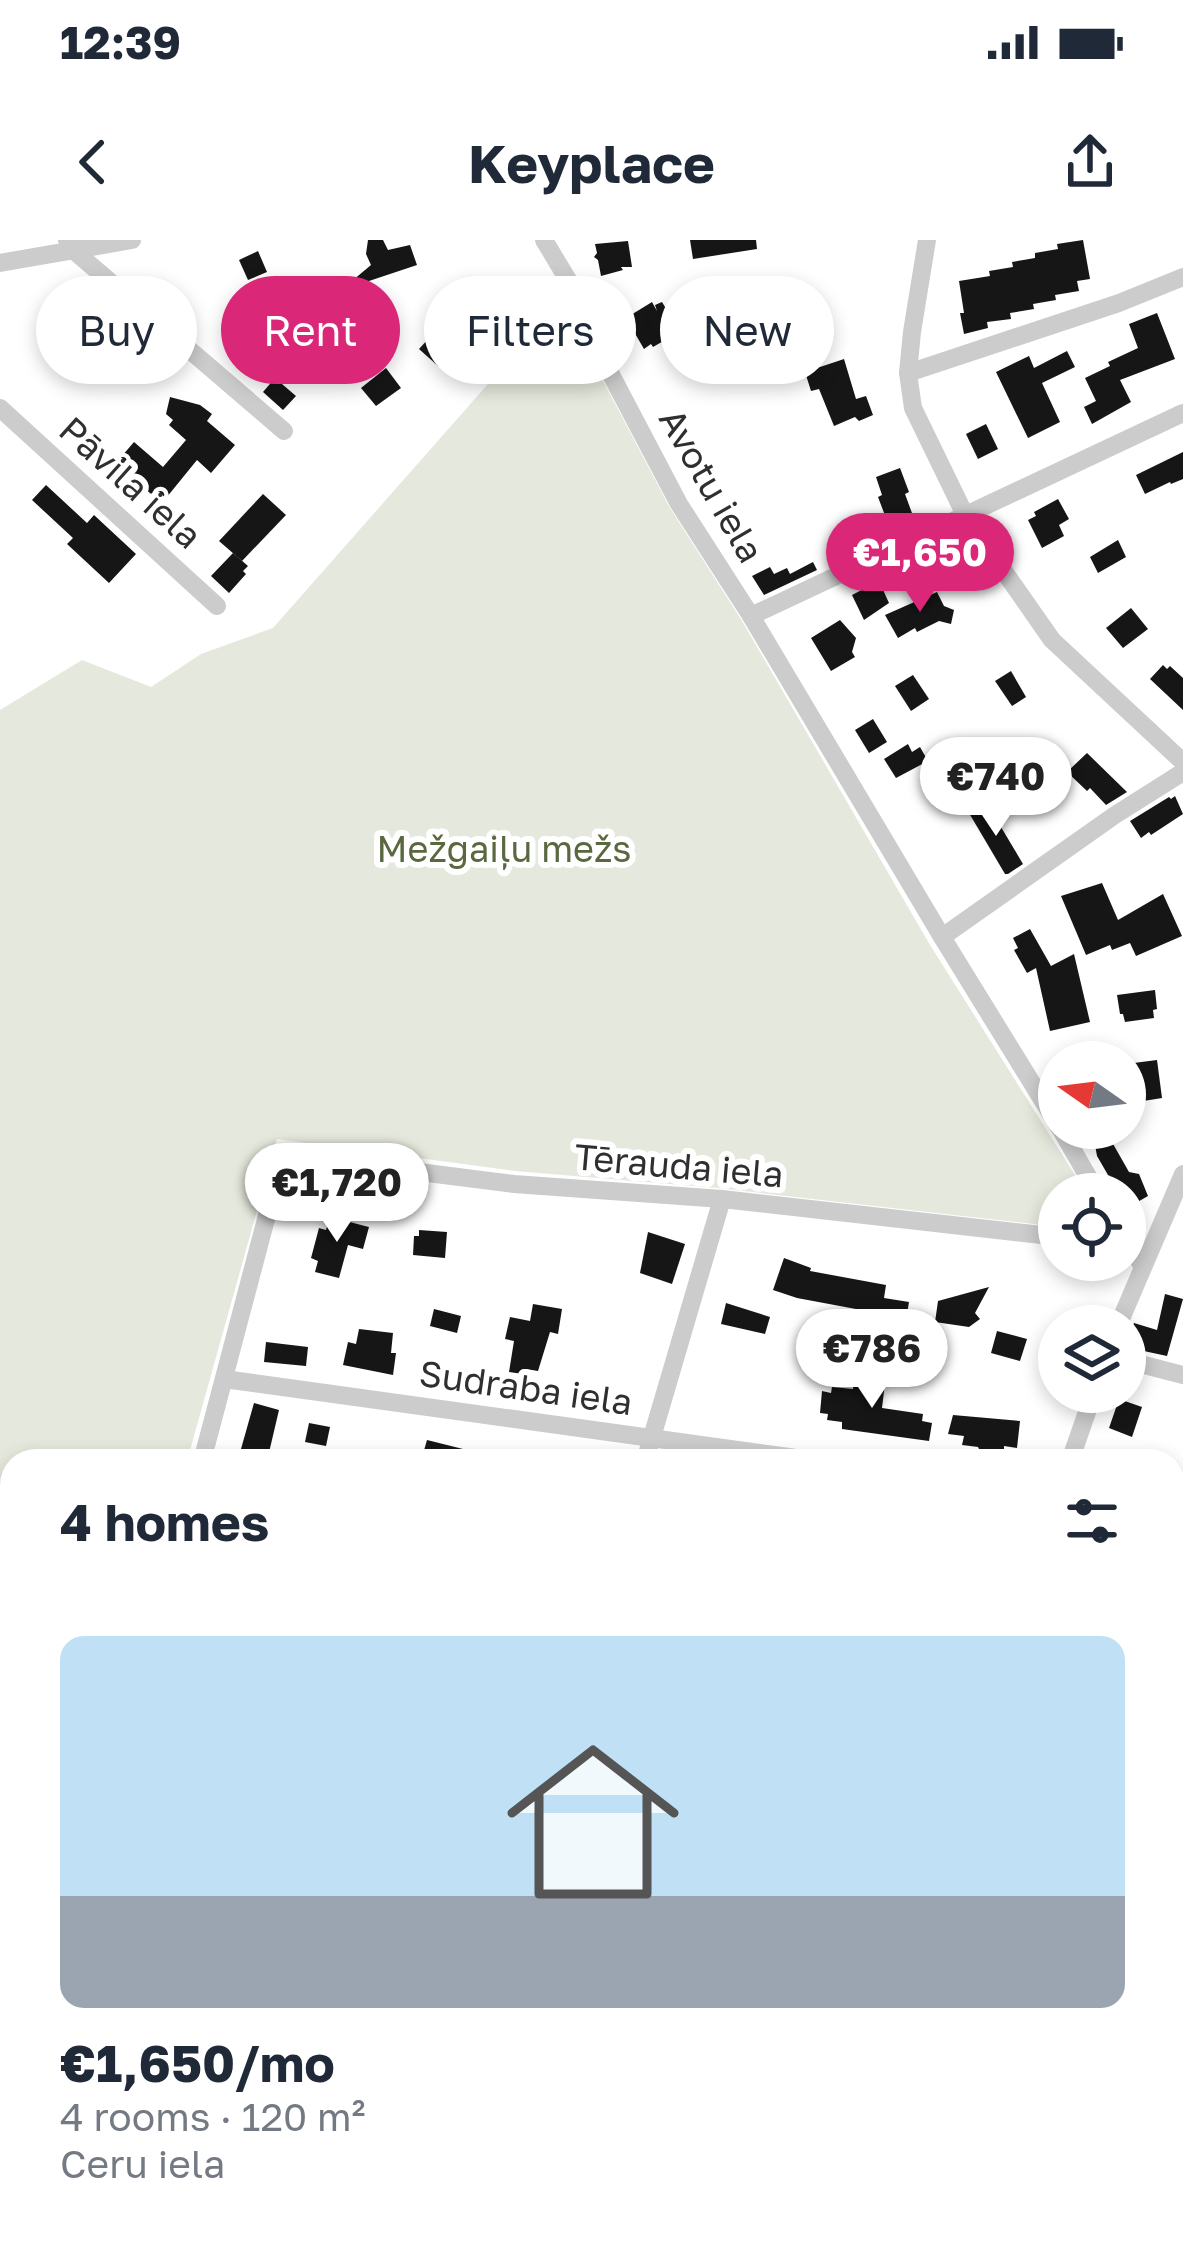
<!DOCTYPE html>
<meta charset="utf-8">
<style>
:root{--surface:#fff;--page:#f6f6f7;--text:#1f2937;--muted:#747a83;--line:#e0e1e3;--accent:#db2777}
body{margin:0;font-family:"Golos Text",sans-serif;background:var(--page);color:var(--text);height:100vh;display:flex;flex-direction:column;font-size:45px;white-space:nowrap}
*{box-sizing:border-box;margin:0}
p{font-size:39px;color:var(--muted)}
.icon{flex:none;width:66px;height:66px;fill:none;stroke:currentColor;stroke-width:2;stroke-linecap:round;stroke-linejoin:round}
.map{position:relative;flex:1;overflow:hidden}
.panel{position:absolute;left:0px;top:1209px;width:1185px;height:807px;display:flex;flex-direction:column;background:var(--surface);border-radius:36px 36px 0 0;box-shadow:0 6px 18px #0003}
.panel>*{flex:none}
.banner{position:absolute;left:36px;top:36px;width:1113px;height:108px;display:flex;gap:24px}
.needle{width:78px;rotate:284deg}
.tools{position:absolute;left:1038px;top:801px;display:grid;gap:24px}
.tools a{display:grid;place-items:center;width:108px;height:108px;border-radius:50%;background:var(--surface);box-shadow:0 6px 18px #0003;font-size:60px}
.price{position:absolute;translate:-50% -102px;padding:0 27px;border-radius:42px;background:#fff;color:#222;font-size:39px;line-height:78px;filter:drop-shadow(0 3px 6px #0008)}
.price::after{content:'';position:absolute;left:50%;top:72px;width:36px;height:27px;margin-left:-18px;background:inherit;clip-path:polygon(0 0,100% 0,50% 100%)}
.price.on{background:var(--accent);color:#fff}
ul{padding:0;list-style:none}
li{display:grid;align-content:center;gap:24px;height:636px;padding:0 60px}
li+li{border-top:3px solid var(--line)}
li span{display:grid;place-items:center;height:372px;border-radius:24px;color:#555}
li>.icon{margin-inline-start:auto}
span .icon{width:216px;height:216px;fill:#fffc;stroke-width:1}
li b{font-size:51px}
h2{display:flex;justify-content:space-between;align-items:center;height:144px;padding:0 60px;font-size:51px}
.pill{padding:0 42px;border-radius:54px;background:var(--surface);box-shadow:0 6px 18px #0003;font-size:42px;line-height:108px}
.pill.on{background:var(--accent);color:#fff}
.status{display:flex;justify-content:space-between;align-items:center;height:84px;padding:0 60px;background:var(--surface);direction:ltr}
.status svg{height:33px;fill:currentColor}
header{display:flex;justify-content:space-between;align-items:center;height:156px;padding:0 60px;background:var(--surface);font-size:54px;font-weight:700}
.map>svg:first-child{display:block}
.green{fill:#e5e8dc}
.building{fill:#161616}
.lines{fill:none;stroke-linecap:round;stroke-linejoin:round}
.minor{stroke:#ccc;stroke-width:18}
.labels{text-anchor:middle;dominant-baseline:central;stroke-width:12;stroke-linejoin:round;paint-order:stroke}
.street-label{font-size:36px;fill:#2f2f2f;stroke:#fff}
.park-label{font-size:36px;fill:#5a6840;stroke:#fff}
</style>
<div class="status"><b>12:39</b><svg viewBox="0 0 49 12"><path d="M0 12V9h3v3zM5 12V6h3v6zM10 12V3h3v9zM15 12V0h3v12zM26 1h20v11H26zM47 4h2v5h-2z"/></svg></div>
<header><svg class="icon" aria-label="back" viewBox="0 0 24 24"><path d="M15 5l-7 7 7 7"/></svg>Keyplace<svg class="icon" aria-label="share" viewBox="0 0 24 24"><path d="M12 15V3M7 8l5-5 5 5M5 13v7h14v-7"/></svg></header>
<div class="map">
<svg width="1183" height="2014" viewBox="0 0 1183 2014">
<rect width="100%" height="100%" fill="#fff"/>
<!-- green -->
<polygon class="green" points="561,61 670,268 742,381 930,705 1087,954 1059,954 1059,987 717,948 515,931 277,899 187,1221 12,1221 12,2004 236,2004 201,2014 0,2014 0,470 82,420 151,447 201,414 273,388"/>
<!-- building -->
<g class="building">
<polygon points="368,0 383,0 388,10 410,5 417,25 363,43 373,53 355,68 340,51 371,25 366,14"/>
<polygon points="690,0 756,0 757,9 693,19"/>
<polygon points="1083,0 1090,39 1077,41 1079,51 1055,55 1056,60 1033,64 1034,69 1010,73 1011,79 987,82 988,88 964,94 960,73 964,73 959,41 990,36 989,31 1013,27 1012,22 1035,18 1035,13 1058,9 1057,4"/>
<polygon points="628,1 632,27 621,27 623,30 601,36 598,20 594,17 597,13 595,4"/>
<polygon points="258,11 267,32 248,40 239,20"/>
<polygon points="481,41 500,59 438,126 419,109"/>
<polygon points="652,62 657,71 655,65 662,62 685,100 715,88 713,84 752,71 760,93 676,123 667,99 653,107 651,104 644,109 626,78"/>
<polygon points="1157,73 1175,119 1120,140 1131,162 1092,184 1084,167 1096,161 1085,138 1110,126 1108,122 1138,108 1129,84"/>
<polygon points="95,79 106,89 110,83 131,101 113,122 81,95"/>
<polygon points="1067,111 1075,127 1042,143 1060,182 1028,198 996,132 1029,116 1034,128"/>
<polygon points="844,119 856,159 866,156 873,175 859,181 855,177 834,186 819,149 811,151 805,132"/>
<polygon points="386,128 401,148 376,166 361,148"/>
<polygon points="275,138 296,156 283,170 263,152"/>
<polygon points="170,157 200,165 212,174 207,181 235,205 211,233 197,220 162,263 115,224 134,202 163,227 186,200 169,185 173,180 166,174"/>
<polygon points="986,184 998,209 978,219 966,194"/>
<polygon points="1183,212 1183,239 1171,244 1170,242 1145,254 1136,235"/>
<polygon points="900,228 909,252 905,254 916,284 892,294 878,257 882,255 876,237"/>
<polygon points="46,245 87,283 94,275 136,314 109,343 67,304 73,298 32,260"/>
<polygon points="263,254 286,275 242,321 219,301"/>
<polygon points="1058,259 1069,279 1059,285 1064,296 1042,308 1028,280 1036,276 1034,272"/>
<polygon points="1118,300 1126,317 1098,333 1090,317"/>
<polygon points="233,313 248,326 243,331 246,334 229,353 211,336"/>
<polygon points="813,322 817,330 764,355 752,336 770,327 774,334 787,328 790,334"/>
<polygon points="879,341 889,363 864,380 852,355"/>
<polygon points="937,352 944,366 954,370 951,384 939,381 917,392 915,388 898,398 885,375"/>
<polygon points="1131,368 1148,389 1123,408 1106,388"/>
<polygon points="840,380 856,398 852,412 855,417 831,431 811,398"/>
<polygon points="1163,425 1167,429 1170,426 1183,438 1183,470 1150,439"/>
<polygon points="1011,431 1026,457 1012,466 995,441"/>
<polygon points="913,435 929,459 911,471 895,446"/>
<polygon points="873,479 887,502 869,513 855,490"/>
<polygon points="908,504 912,512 920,507 928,521 896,538 884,519"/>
<polygon points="1087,513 1127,552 1106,565 1090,548 1087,551 1067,532"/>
<polygon points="994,526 1007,546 993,554 981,534"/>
<polygon points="1175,556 1183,574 1151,595 1149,592 1141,598 1130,581 1169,557 1171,559"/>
<polygon points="986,562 1023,624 1008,634 1005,634 969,573"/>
<polygon points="1102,643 1118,680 1163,654 1182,696 1136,716 1130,703 1112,710 1110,705 1086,715 1061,656"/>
<polygon points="1030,689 1051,726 1074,714 1090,782 1050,791 1036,728 1027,733 1014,710 1018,708 1013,698"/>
<polygon points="1155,750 1157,769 1153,770 1154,778 1125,782 1123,774 1120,774 1117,755"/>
<polygon points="1157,820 1162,858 1131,863 1126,824"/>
<polygon points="1092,888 1104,888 1129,932 1139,934 1148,956 1127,968 1125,954 1119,954 1097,916"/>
<polygon points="330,977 369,987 363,1009 348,1005 339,1038 315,1032 318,1021 311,1018 319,988 326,990"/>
<polygon points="419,990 447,992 445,1018 413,1015 414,996 419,996"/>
<polygon points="648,992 685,1004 672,1044 640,1033"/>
<polygon points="784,1018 811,1028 810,1031 886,1045 884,1058 909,1062 905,1086 887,1083 888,1075 797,1058 773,1050"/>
<polygon points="989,1047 975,1073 980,1079 969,1087 935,1082 938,1061"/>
<polygon points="1165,1054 1183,1059 1167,1116 1125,1107 1134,1083 1157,1090"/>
<polygon points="726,1063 770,1077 765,1094 721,1084"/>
<polygon points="533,1064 562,1069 558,1094 550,1092 538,1131 526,1129 523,1134 509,1132 514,1101 505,1099 510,1077 530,1081"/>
<polygon points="434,1069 461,1076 457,1093 430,1086"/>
<polygon points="359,1089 393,1093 391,1113 396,1113 393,1135 343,1125 348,1102 356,1104"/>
<polygon points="997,1091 1027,1099 1020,1121 991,1113"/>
<polygon points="266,1102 308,1107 306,1126 264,1122"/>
<polygon points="855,1133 877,1136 876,1142 885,1143 882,1168 923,1174 922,1181 932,1183 929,1201 842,1189 842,1182 827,1180 828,1174 820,1173 822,1151 831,1153 832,1147 853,1149"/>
<polygon points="1119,1159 1142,1167 1132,1197 1109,1188"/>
<polygon points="254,1163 279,1170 267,1221 239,1216"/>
<polygon points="953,1175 1020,1181 1017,1208 1004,1206 1004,1211 988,1209 982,1215 978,1207 962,1205 964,1196 948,1194"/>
<polygon points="309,1183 330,1187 326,1206 305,1202"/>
<polygon points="427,1200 487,1215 487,1221 421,1221"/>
</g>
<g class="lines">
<!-- minor -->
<g class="minor">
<polyline points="67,0 73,10 284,191"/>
<polyline points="544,0 568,40 586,87 679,264 751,376 942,697 1059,887"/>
<polyline points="927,0 912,92 908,133 913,168 966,277 1052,400 1183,522"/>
<polyline points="0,23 132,0"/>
<polyline points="908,133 1119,63 1183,37"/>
<polyline points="0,168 217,366"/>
<polyline points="751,376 1183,173"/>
<polyline points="942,697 1115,575 1183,532"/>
<polyline points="1060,888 1098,954"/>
<polyline points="1125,999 1142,1025"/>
<polyline points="1118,1086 1183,934"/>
<polyline points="1125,1120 1183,1135"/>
<polyline points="224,1139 818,1221"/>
<polyline points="202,1221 279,930 285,921 293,916 514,944 722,959 1059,997"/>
<polyline points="645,1221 722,959"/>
<polyline points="1070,1221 1094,1152"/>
<polyline points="1173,1456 1183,1456"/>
<polyline points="1173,1591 1183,1588"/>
<polyline points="1173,1840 1183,1845"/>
<polyline points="932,2004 934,2014"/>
<polyline points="427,2014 428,2004"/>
</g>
</g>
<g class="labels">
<!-- street labels -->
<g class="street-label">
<text transform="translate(131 242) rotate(42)">Pāvila iela</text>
<text transform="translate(712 245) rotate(60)">Avotu iela</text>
<text transform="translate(679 925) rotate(5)">Tērauda iela</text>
<text transform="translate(526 1147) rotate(8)">Sudraba iela</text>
</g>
<!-- park labels -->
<g class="park-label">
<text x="504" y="608">Mežgaiļu mežs</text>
</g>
</g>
</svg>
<div class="tools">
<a><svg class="needle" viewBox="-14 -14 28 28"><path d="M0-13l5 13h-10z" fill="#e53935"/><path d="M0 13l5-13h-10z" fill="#747a83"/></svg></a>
<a><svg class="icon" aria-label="locate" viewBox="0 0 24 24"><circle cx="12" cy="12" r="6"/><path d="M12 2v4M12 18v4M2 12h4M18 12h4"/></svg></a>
<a><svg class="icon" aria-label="layers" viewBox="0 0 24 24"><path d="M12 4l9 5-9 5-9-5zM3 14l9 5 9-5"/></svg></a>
</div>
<b class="price on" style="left:920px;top:375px">€1,650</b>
<b class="price" style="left:996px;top:599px">€740</b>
<b class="price" style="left:337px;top:1005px">€1,720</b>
<b class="price" style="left:872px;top:1171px">€786</b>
<div class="banner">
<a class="pill">Buy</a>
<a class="pill on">Rent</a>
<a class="pill">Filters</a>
<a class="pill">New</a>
</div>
<section class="panel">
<h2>4 homes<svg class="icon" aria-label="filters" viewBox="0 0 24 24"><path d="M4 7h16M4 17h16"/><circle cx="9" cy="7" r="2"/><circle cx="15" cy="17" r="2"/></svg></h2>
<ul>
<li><span style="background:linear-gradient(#bfe0f5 70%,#9aa5b1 0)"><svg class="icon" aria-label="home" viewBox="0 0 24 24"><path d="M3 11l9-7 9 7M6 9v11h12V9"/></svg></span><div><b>€1,650/mo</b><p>4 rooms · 120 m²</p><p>Ceru iela</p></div></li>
</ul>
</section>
</div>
